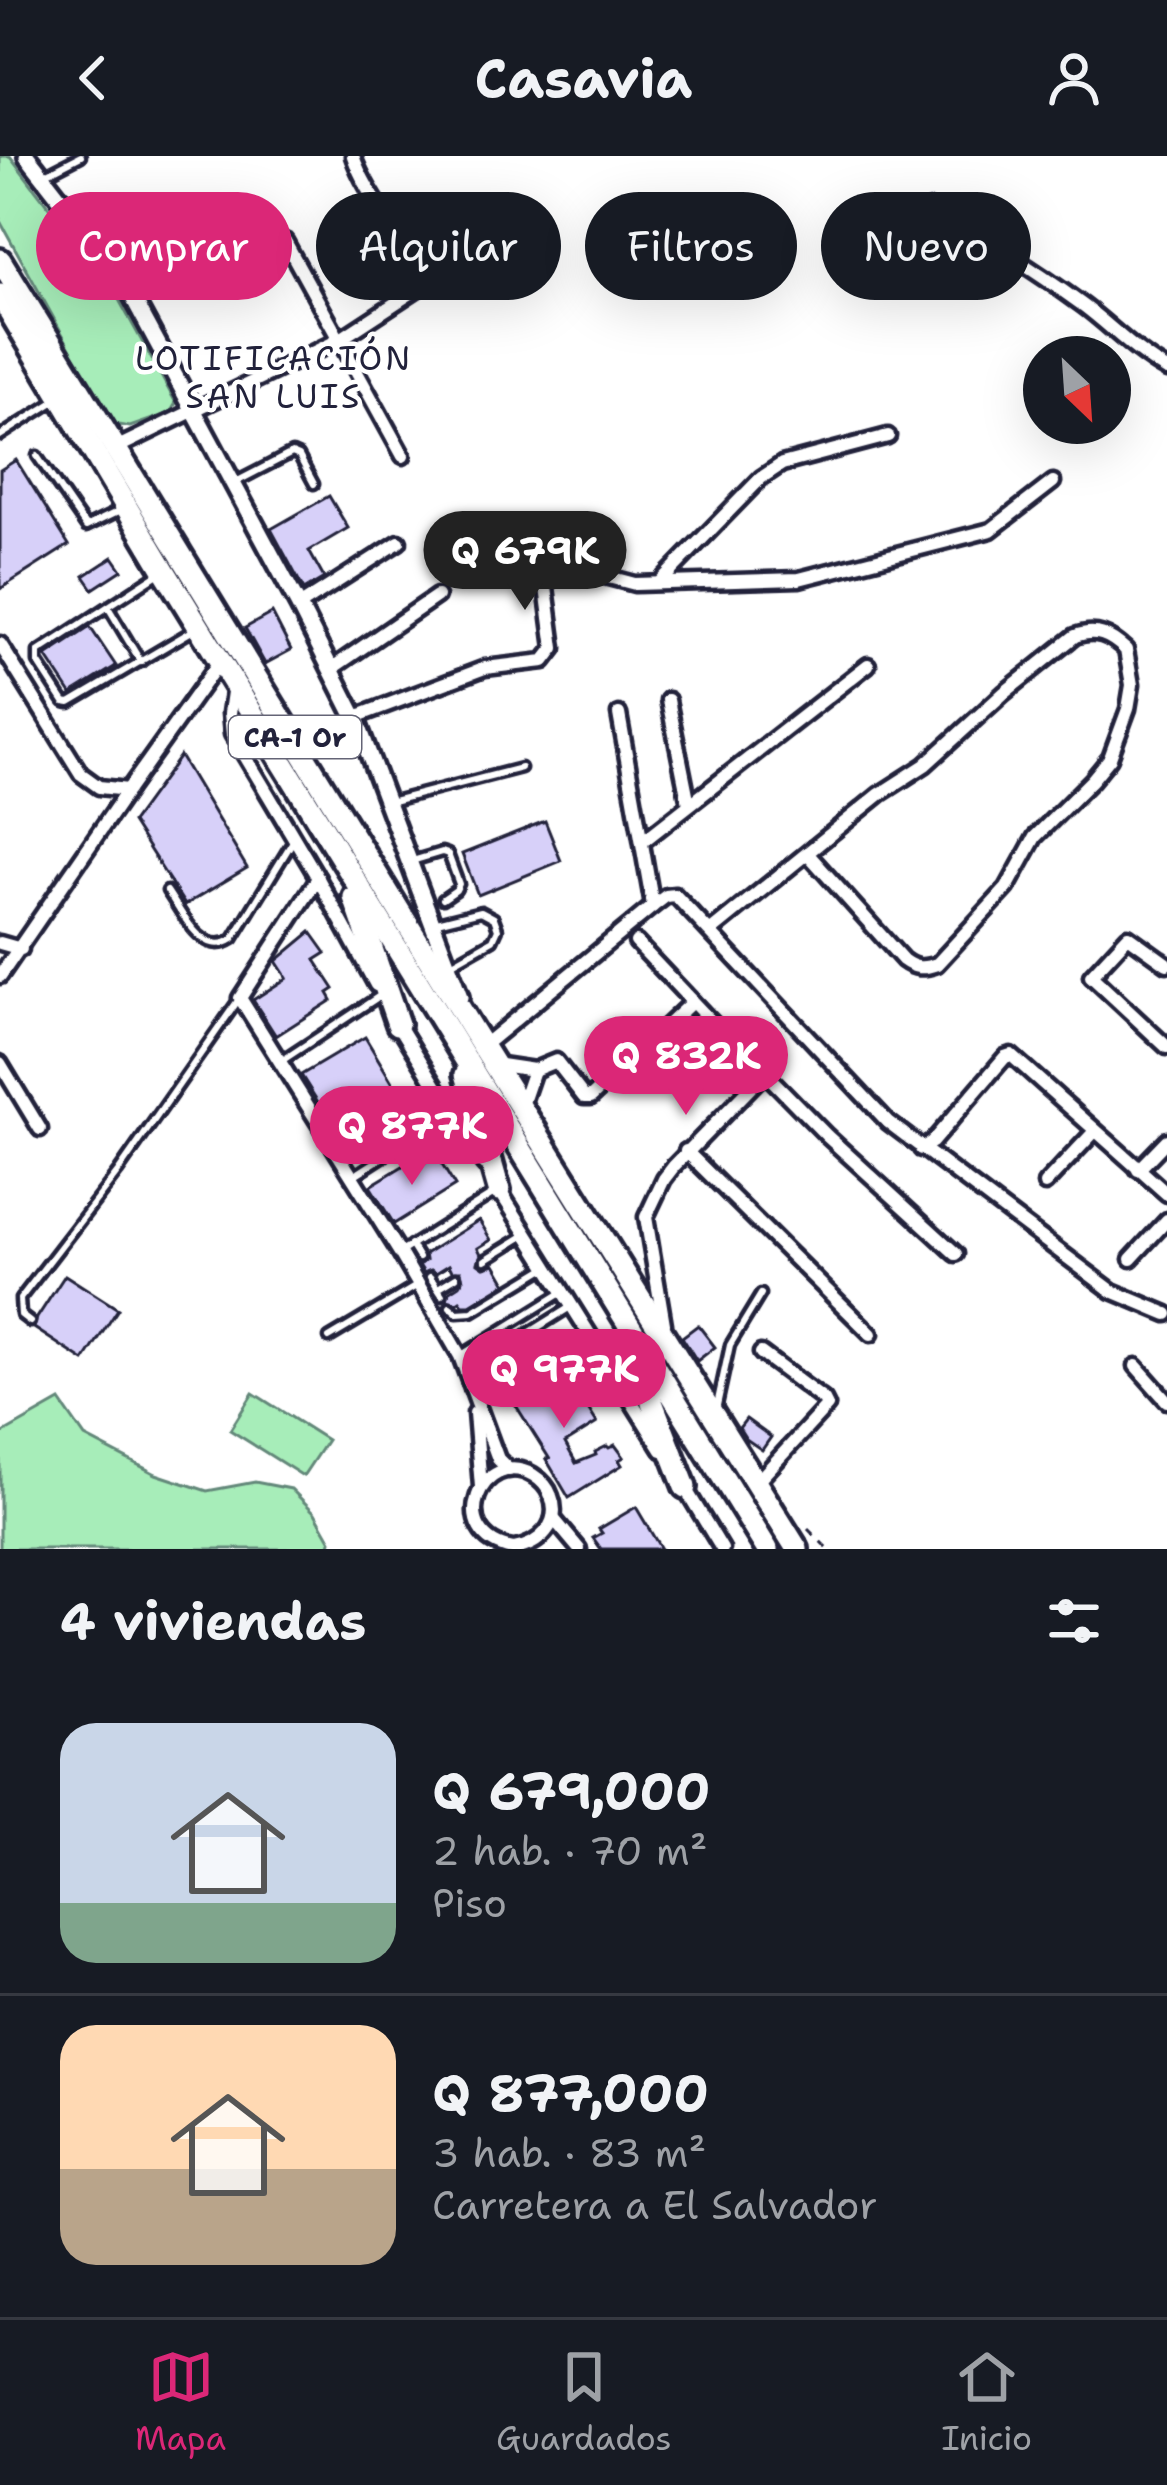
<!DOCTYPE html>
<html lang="es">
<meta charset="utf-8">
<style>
:root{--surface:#171b24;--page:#20242c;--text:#f1f3f6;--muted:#9ea1a6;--line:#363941;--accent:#db2777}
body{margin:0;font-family:"Shantell Sans",sans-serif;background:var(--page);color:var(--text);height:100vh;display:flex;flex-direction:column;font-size:45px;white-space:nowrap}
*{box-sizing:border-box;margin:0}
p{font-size:39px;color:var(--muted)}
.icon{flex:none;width:66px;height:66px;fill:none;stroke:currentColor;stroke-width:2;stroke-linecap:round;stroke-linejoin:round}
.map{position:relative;height:1393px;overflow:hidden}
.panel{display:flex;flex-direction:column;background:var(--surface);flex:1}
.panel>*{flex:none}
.guide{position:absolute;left:36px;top:36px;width:1095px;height:108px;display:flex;gap:24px}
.needle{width:78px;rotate:155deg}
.controls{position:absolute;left:1023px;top:180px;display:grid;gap:24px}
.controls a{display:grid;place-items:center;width:108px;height:108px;border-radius:50%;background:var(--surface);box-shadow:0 12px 48px #0002;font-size:60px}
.price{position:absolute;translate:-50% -102px;padding:0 27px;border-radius:42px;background:var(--accent);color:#fff;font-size:39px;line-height:78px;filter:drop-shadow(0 3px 6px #0008)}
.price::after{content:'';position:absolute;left:50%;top:72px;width:36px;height:27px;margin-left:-18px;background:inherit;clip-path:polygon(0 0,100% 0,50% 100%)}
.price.current{background:#222;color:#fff}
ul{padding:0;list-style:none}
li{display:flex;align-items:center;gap:36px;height:300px;padding:0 60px}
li+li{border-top:3px solid var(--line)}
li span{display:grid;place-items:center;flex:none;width:336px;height:240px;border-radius:36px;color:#555}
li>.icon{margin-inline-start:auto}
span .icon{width:144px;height:144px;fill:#fffc;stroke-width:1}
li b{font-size:51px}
h2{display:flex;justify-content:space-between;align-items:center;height:144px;padding:0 60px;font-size:51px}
.pill{padding:0 42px;border-radius:54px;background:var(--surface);box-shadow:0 12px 48px #0002;font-size:42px;line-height:108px}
.pill.current{background:var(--accent);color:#fff}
header{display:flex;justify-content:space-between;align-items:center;height:156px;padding:0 60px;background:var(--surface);font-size:54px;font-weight:700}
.tab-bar{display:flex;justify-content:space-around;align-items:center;height:168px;border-top:3px solid var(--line);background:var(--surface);font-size:33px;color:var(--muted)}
.tab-bar a{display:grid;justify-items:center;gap:6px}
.tab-bar .current{color:var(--accent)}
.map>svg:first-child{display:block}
.green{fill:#a7edb9;stroke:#64887a;stroke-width:3}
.building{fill:#d7d0f9;stroke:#22223b;stroke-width:3}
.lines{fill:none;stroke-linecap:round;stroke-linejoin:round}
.service-casing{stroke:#22223b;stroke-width:15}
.minor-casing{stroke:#22223b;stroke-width:21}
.tertiary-casing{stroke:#22223b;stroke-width:24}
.trunk-casing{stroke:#22223b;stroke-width:30}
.path{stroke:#22223b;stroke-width:3;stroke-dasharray:9 9;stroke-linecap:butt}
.service{stroke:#fff;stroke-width:6}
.minor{stroke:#fff;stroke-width:12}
.tertiary{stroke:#fff;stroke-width:15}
.trunk{stroke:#fff;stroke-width:21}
.labels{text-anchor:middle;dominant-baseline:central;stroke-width:9;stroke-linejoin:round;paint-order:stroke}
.shield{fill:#fff;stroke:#646476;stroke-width:3}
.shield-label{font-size:27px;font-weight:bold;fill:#22223b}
.neighbourhood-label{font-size:33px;letter-spacing:3px;fill:#22223b;stroke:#fff}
</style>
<header><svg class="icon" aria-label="back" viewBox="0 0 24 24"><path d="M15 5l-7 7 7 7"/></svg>Casavia<svg class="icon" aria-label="person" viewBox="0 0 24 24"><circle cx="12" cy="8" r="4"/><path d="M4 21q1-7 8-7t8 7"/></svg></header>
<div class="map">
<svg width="1167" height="1393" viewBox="0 0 1167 1393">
<rect width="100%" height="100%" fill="#fff"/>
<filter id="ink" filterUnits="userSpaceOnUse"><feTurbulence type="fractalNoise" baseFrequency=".00833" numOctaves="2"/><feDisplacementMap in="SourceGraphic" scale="24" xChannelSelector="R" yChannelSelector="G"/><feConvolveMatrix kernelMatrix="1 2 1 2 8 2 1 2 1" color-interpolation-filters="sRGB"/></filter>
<g filter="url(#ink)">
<!-- green -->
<g class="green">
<polygon points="0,0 10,0 117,140 176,247 170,257 130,271 112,268 0,65"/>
<polygon points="253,1237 327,1284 303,1320 230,1274"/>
<polygon points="60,1245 85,1281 156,1318 207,1335 255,1326 291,1333 315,1357 331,1385 329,1393 0,1393 0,1279"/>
</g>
<!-- building -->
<g class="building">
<polygon points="16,304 69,389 0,433 0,314"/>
<polygon points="329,340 348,372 309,395 324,422 304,434 271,373"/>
<polygon points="113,401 122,414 93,433 84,420"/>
<polygon points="272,457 291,494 265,508 245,472"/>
<polygon points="90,471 116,510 71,538 46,500"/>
<polygon points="180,600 247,712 185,749 132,666"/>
<polygon points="545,665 561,705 478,739 462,698"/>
<polygon points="311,776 326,797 315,804 334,833 328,837 332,844 276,880 253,844 287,822 276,805"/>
<polygon points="365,881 410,956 348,994 301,919"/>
<polygon points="436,999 455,1030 394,1068 370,1030 411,1005 415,1012"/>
<polygon points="479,1064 491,1084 478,1092 481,1098 478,1107 484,1111 495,1108 506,1127 470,1149 463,1149 460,1145 457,1147 447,1144 449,1136 460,1129 463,1124 461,1115 452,1115 449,1109 436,1117 431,1114 424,1117 419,1109 426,1104 425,1098"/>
<polygon points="65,1119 118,1153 84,1205 34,1172 37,1162"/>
<polygon points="698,1169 715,1191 697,1205 682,1181"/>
<polygon points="554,1213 560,1223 567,1219 597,1267 565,1287 576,1307 596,1299 595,1296 607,1290 609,1292 615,1289 624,1301 619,1304 622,1309 569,1342 546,1303 549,1302 510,1240"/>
<polygon points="746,1263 771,1281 762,1294 746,1283 739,1272"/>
<polygon points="636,1351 661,1393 601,1393 593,1382 602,1377 599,1373"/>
</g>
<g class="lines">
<defs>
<g id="service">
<polyline points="46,18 81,0"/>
<polyline points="113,103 199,57"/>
<polyline points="0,280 58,243"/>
<polyline points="37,300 86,371 123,353"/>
<polyline points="236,326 292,297 299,300 314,328"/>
<polyline points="161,416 38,496 38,506 64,546 70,547 197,472"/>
<polyline points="108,451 141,506"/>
<polyline points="389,646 521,612"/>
<polyline points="412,705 442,696 448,698 459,728 456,734 443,743"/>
<path d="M167,735c15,21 35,68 66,48l60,-98"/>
<polyline points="437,766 481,755 494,762 498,773 493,784 449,809"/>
<polyline points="283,904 381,839"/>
<polyline points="355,1019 450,958"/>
<polyline points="411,1089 419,1102"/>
<polyline points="401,1096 496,1036"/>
<polyline points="485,1104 527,1078"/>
<polyline points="430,1121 442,1139"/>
<polyline points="438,1132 456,1121"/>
<polyline points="450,1151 457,1157 472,1156 545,1112"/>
<polyline points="30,1166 21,1159 20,1143 118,1016 239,843"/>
<polyline points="329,1182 418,1129"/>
<polyline points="460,1200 561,1137"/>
<polyline points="468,1215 572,1150"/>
<polyline points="716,1254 730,1189 761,1138"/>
</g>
<g id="minor">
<path d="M931,53c53,29 104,61 153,97 28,21 52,47 83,64"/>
<polyline points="285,85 403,300"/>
<path d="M116,292l223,-108 78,-51 3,-9c-15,-45 -52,-80 -67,-124"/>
<polyline points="661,425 761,322 782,308 888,280"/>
<polyline points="299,450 399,386"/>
<polyline points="0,488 81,618 99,631 128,634"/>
<polyline points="331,513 437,440"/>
<polyline points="234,529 230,557 232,578 315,717 376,829"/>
<polyline points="668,544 689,648"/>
<polyline points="619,558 653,750"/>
<polyline points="355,561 485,512 544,505 554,492 545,424 553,412 563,409 635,428 799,423 991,374 1053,326"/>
<polyline points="642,686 868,509"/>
<polyline points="318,722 240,842 400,1097 460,1200 498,1303 509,1314"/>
<path d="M711,775l169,-137 45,-29 79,-72 71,-57c21,-8 35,-1 51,14l6,35 -4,24 -18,49 -18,22 -57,57 -28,51 -70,76c-14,5 -22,5 -34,-4l-96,-107"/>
<polyline points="636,786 722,877"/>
<polyline points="0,787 21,793"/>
<polyline points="1167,808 1128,780 1091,820 1167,891"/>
<polyline points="0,820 128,634 220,505"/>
<polyline points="395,863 484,1009"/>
<polyline points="483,890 653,750 666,740 675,739 888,966 1112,1135 1167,1158"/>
<polyline points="0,907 40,973"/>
<polyline points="494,908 534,914 556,905 584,941 591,941 692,846"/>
<polyline points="521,952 534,914"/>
<polyline points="921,993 932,986 1005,901 1011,899 1167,1038"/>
<polyline points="686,995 871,1178"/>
<polyline points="1138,1014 1167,984"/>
<polyline points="1045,1028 1095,975"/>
<polyline points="498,1032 662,1294"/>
<polyline points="1131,1103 1167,1064"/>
<polyline points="664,1168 646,1061 664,1023 674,1010 761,921 770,922 827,980 956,1098"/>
<polyline points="1136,1210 1167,1245"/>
<polyline points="475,1257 481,1331"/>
<polyline points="757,1326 827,1250 824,1244 761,1197"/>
<polyline points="682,1327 722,1393"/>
<polyline points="553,1362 579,1393"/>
<path d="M513,1393c-70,-13 -31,-103 20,-74 8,5 15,12 18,21 11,28 -12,49 -37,53"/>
</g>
<polyline id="tertiary" points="27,0 109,105 131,138 299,450 355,561 460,841"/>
<g id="trunk">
<polyline points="0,104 471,872 797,1393"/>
<polyline points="0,139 164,414 767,1393"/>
<polyline points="354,741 398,868"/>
<polyline points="466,918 499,1034"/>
<polyline points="639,1199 652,1246 685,1331"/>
</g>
</defs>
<!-- service casing -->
<use href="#service" class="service-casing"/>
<!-- minor casing -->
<use href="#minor" class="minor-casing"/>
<!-- tertiary casing -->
<use href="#tertiary" class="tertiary-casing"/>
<!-- trunk casing -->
<use href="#trunk" class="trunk-casing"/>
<!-- path -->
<polyline class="path" points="808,1373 828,1393"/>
<!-- service -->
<use href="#service" class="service"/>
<!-- minor -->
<use href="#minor" class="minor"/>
<!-- tertiary -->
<use href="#tertiary" class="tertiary"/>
<!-- trunk -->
<use href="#trunk" class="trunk"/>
</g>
</g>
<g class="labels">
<!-- shield labels -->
<rect class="shield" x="229" y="560" width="132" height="42" rx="9"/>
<g class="shield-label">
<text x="295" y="581">CA-1 Or</text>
</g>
<!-- neighbourhood labels -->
<g class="neighbourhood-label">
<text x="274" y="202">LOTIFICACIÓN<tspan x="274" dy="38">SAN LUIS</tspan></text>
</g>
</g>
</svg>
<div class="controls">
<a><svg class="needle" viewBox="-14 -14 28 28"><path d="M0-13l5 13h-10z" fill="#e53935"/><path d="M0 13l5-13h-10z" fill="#9ea1a6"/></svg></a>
</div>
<b class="price current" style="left:525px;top:457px">Q 679K</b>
<b class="price" style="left:686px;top:962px">Q 832K</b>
<b class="price" style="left:412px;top:1032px">Q 877K</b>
<b class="price" style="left:564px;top:1275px">Q 977K</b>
<div class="guide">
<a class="pill current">Comprar</a>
<a class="pill">Alquilar</a>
<a class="pill">Filtros</a>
<a class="pill">Nuevo</a>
</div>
</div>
<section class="panel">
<h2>4 viviendas<svg class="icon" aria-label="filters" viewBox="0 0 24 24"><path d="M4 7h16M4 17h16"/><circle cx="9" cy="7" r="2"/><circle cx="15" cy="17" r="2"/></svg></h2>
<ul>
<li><span style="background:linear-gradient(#c9d6e8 75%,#7fa58c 0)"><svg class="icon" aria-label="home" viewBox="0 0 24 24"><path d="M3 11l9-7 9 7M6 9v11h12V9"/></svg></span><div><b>Q 679,000</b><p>2 hab. · 70 m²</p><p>Piso</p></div></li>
<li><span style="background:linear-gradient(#ffd9b3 60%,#b9a48a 0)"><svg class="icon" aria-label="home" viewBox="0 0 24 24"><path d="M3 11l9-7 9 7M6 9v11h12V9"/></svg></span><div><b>Q 877,000</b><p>3 hab. · 83 m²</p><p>Carretera a El Salvador</p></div></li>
</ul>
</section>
<nav class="tab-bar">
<a class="current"><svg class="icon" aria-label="map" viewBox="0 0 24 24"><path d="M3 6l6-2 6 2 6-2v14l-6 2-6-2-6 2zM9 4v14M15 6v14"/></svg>Mapa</a>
<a><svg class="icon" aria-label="saved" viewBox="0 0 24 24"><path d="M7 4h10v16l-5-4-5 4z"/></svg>Guardados</a>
<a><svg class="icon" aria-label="home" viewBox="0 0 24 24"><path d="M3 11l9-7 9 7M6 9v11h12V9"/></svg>Inicio</a>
</nav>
